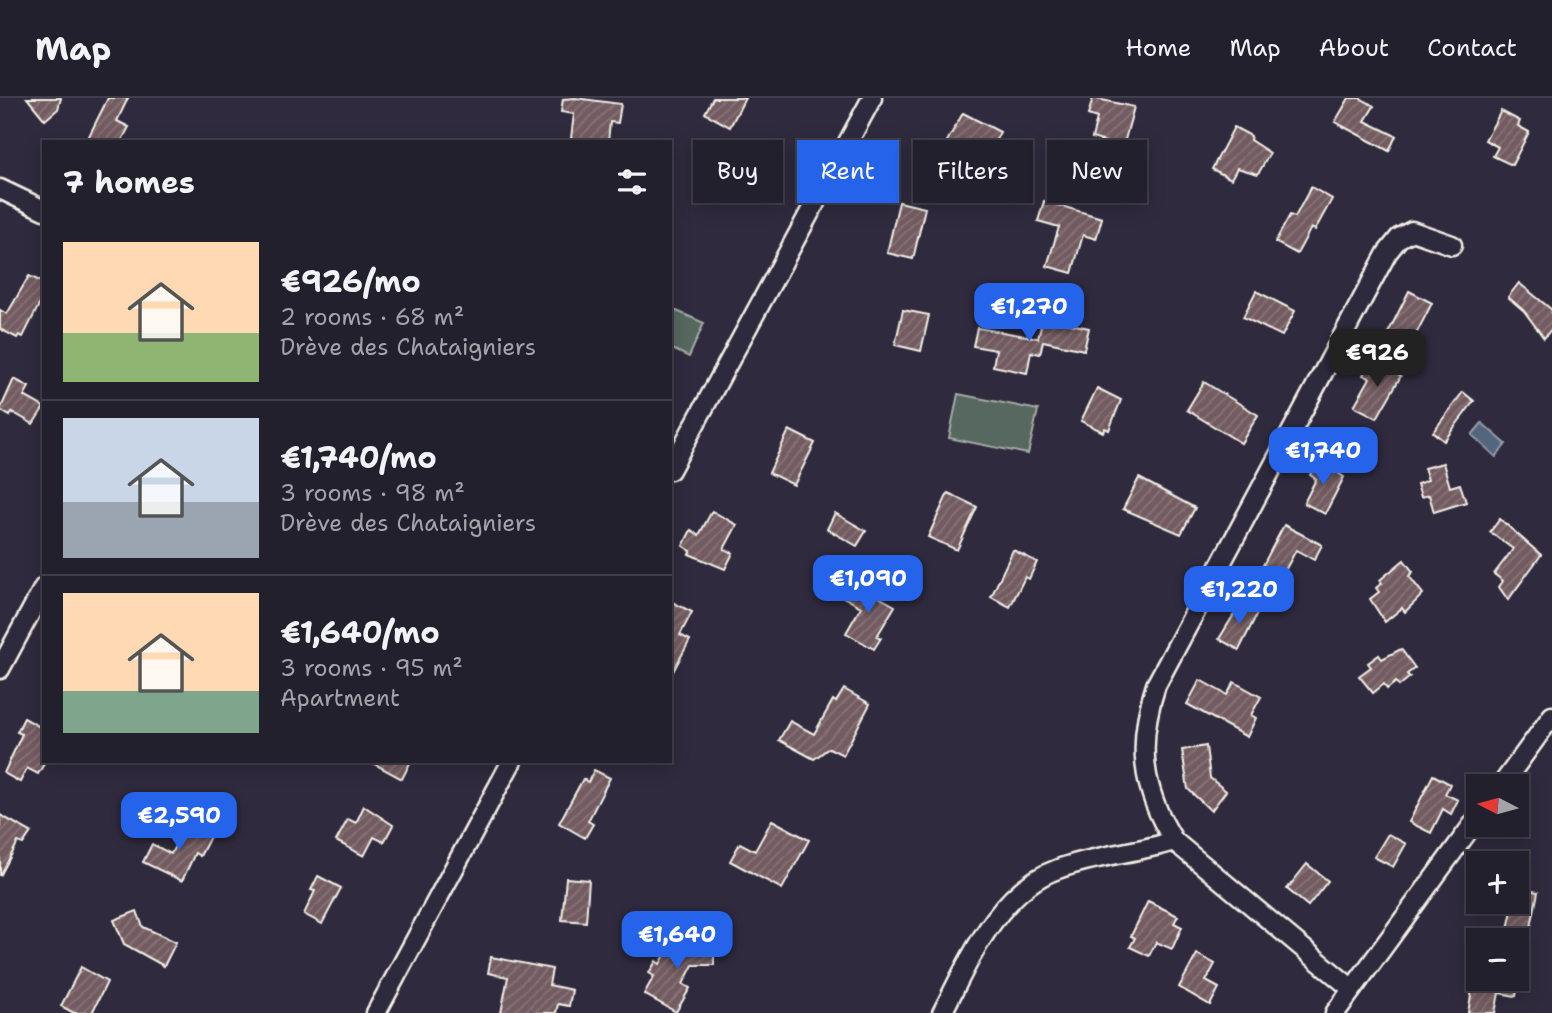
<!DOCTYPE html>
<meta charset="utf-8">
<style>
:root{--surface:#23202e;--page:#2f2d3a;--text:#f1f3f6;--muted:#a3a3aa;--line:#403e4a;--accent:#2563eb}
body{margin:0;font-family:"Shantell Sans",sans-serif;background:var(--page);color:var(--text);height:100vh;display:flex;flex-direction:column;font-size:26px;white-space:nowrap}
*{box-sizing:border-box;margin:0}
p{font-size:23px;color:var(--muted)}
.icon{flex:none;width:38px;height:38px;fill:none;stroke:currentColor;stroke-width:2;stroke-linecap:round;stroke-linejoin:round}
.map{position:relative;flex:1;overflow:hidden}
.side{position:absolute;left:42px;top:42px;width:630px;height:623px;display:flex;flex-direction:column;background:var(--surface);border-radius:0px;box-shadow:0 4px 18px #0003,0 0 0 2px var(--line)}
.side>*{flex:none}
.banner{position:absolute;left:693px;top:42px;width:665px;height:63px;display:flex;gap:14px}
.needle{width:46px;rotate:276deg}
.tools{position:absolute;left:1466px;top:676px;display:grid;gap:14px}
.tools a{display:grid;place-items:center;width:63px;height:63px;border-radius:0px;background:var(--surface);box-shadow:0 4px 18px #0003,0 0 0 2px var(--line);font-size:35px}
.price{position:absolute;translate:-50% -60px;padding:0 16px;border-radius:14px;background:var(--accent);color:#fff;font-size:23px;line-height:46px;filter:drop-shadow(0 2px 4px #0008)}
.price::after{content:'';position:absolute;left:50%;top:42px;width:21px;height:16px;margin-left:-10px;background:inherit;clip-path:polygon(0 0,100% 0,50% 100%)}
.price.on{background:#222;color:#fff}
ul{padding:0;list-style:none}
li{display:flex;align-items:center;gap:21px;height:175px;padding:0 21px}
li+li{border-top:2px solid var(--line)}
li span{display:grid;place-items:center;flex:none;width:196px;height:140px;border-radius:0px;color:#555}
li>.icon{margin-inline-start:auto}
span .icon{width:84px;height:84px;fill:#fffc;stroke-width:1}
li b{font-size:30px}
h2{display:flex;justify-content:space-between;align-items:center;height:84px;padding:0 21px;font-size:30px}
.tag{padding:0 24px;border-radius:0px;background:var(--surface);box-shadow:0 4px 18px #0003,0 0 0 2px var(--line);font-size:24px;line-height:63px}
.tag.on{background:var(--accent);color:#fff}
header{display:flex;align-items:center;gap:42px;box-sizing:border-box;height:98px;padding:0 35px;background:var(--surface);border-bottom:2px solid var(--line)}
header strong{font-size:33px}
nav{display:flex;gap:38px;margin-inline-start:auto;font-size:24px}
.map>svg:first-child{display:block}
.garden{fill:#566760;stroke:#a5aca4;stroke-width:2}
.water{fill:#53667e;stroke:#939ea8;stroke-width:2}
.building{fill:url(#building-hatch);stroke:#f4f1e8;stroke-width:2}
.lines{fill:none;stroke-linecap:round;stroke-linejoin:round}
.street-casing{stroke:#f4f1e8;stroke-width:23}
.street{stroke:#2f2a3d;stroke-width:18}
</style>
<header>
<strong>Map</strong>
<nav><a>Home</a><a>Map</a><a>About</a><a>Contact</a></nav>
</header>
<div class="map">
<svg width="1552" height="915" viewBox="0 0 1552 915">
<defs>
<pattern id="building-hatch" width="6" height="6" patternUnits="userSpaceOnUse" patternTransform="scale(1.75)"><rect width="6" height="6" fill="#735c61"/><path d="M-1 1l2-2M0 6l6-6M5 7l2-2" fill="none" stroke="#887478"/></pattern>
</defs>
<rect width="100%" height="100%" fill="#2f2a3d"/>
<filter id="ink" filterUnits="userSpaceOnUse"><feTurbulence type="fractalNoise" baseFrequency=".0143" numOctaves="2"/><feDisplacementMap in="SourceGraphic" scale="14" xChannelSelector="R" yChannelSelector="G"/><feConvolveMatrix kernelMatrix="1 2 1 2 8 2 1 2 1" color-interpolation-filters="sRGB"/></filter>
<g filter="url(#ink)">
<!-- garden -->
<g class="garden">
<polygon points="670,210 704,225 689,259 670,250"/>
<polygon points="958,296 1038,312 1028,356 949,340"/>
</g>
<!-- water -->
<polygon class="water" points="1482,325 1506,346 1496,359 1472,337"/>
<!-- building -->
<g class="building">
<polygon points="27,0 61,0 58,11 45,22"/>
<polygon points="108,0 128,0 117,23 129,29 121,44 86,44"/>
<polygon points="575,0 621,6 618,25 610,24 608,44 581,44 571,40 574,16 561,14 563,1"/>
<polygon points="713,0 745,0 730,29 705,15"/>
<polygon points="1093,0 1134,9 1123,49 1092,40 1097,20 1088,17"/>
<polygon points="1349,0 1360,0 1374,8 1365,23 1396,38 1389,53 1335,24"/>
<polygon points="1501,13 1520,23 1518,28 1529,34 1512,67 1493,58 1498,49 1485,42"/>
<polygon points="963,15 1000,34 984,65 991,69 984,85 937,61"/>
<polygon points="1234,29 1251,38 1250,42 1270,55 1258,76 1237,70 1231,81 1212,71"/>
<polygon points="1311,89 1332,101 1315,132 1311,130 1297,156 1275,144 1290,117 1295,119"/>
<polygon points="1044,103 1102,120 1096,141 1083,137 1072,175 1047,168 1059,129 1038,123"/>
<polygon points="899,104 925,110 913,161 887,155"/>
<polygon points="29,178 44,185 44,197 23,239 19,237 17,240 0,231 0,212 7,216"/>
<polygon points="1519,185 1552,212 1552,230 1544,240 1524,213 1508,199"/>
<polygon points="1256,193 1295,213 1282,238 1243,219"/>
<polygon points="1409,193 1432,205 1410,248 1387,237"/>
<polygon points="903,212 929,217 921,253 895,247"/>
<polygon points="1043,220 1089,230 1084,252 1043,243 1040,256 1031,254 1027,275 993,268 996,252 973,248 977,230 1038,240"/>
<polygon points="1371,262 1401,278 1377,320 1354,308 1370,280 1363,277"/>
<polygon points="14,281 29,289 24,298 44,309 33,326 12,314 10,318 0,312"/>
<polygon points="1204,284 1258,317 1241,345 1187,312"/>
<polygon points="1097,290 1121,302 1109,332 1105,330 1103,334 1081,323"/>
<polygon points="1463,294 1474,303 1444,343 1433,334"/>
<polygon points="789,332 815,345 794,387 769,375"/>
<polygon points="1318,362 1344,379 1325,416 1304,405 1316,381 1310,377"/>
<polygon points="1443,365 1450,389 1460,386 1466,404 1434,414 1429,397 1421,399 1417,386 1428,382 1424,370"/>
<polygon points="1139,380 1195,410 1181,436 1123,411"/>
<polygon points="948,395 977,409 957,452 928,439"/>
<polygon points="712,413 737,427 724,451 733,455 725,471 689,456 691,453 683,448 691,432 699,437"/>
<polygon points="835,415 866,433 857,448 827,431"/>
<polygon points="1500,421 1541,457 1508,502 1499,489 1503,483 1494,476 1513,451 1490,434"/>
<polygon points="1284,427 1322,447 1314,462 1296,452 1281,480 1262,469"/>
<polygon points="1013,452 1037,464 1029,481 1025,479 1010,509 991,499"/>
<polygon points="1404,462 1413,474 1409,478 1423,496 1405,514 1402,510 1385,524 1370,501 1379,494 1376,490 1382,485 1380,482"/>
<polygon points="852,484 895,508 877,538 881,540 874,551 846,535 861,509 843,499"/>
<polygon points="670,503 692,514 680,537 690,542 670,579"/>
<polygon points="1242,503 1259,512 1239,552 1219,541"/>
<polygon points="1401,551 1415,570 1407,576 1410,579 1399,588 1396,584 1387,591 1384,586 1373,595 1359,578 1371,569 1368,565 1379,557 1382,561"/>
<polygon points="1200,582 1227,597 1234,584 1261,599 1251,617 1256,620 1247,639 1187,606"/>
<polygon points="844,591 870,606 843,657 829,650 814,661 779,642 790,623 814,636 833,602 836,604"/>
<polygon points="24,620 44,631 44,666 38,676 27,670 20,684 4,675 22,636 17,634"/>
<polygon points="1206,648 1210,680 1226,693 1211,713 1188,691 1182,652"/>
<polygon points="369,663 411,663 402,681"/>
<polygon points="594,672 610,680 588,723 593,726 585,740 559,725 583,681 588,684"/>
<polygon points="1433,677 1450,686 1445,696 1458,702 1451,716 1443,711 1431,735 1409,724"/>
<polygon points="364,708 393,727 384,744 374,739 364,758 336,743 348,721 356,725"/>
<polygon points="0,717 31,734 23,746 18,744 0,778"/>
<polygon points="772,722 809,742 782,791 730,763 740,745 755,753"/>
<polygon points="187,723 212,735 200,758 195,755 182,783 143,764 152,746 171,756"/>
<polygon points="1388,736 1406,746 1393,769 1374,759"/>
<polygon points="1307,766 1328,783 1308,808 1287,791"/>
<polygon points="318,778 341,790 322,826 304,816 315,793 311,792"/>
<polygon points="566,780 589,782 586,824 562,822"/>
<polygon points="1517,790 1538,794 1528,844 1506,840 1514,803 1517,803"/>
<polygon points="1148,803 1178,818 1174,825 1182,829 1172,851 1156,844 1149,858 1130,849 1135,840 1131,838"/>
<polygon points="137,813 143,829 176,844 164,868 124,846 114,822"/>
<polygon points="679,832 700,843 695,851 714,852 714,867 693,867 683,886 690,890 676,914 644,896 654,878 649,875 656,863 660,866"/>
<polygon points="1197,856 1215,866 1206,883 1219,890 1210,907 1179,889"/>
<polygon points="491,859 552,871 549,887 572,892 569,908 558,906 556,915 501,915 508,879 488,875"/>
<polygon points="81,869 107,884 92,915 74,915 61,908"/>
<polygon points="1474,880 1519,882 1516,898 1499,895 1495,915 1468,915"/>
</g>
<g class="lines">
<defs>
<g id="street">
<polyline points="0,91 44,112"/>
<polyline points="670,372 872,0"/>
<polyline points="0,571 44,489"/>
<polyline points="1501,688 1552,618"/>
<path d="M1352,891l-178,-148c-33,-52 -37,-99 -18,-156l231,-432 12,-15 13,-7 40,14"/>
<polyline points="376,915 512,663"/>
<path d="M942,915c27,-52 56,-123 116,-144 38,-14 78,-16 116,-28"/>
<polyline points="1335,915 1479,718"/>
</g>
</defs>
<!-- street casing -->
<use href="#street" class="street-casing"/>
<!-- street -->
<use href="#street" class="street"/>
</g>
</g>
</svg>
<div class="tools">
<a><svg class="needle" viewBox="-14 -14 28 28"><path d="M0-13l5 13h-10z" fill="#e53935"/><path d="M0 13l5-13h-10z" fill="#a3a3aa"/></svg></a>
<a>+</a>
<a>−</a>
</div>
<b class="price" style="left:1029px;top:245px">€1,270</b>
<b class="price on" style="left:1377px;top:291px">€926</b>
<b class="price" style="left:1323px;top:389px">€1,740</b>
<b class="price" style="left:868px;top:517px">€1,090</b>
<b class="price" style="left:1239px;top:528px">€1,220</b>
<b class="price" style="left:179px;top:754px">€2,590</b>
<b class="price" style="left:677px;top:873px">€1,640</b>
<div class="banner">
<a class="tag">Buy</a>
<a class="tag on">Rent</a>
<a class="tag">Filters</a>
<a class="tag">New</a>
</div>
<section class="side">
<h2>7 homes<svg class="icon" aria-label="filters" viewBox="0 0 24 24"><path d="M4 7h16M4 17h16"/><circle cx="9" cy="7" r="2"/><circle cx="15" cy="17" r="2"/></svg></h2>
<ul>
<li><span style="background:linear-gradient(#ffd9b3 65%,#8fb573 0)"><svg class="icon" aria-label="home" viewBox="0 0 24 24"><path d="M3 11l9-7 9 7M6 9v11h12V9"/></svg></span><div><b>€926/mo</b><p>2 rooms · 68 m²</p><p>Drève des Chataigniers</p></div></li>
<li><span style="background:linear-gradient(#c9d6e8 60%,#9aa5b1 0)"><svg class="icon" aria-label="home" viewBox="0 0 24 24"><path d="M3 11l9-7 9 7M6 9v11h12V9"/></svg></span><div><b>€1,740/mo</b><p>3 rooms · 98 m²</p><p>Drève des Chataigniers</p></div></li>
<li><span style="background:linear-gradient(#ffd9b3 70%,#7fa58c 0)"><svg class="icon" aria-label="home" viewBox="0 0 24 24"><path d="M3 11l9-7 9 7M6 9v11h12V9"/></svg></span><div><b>€1,640/mo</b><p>3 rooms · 95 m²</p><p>Apartment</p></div></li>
</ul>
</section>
</div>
